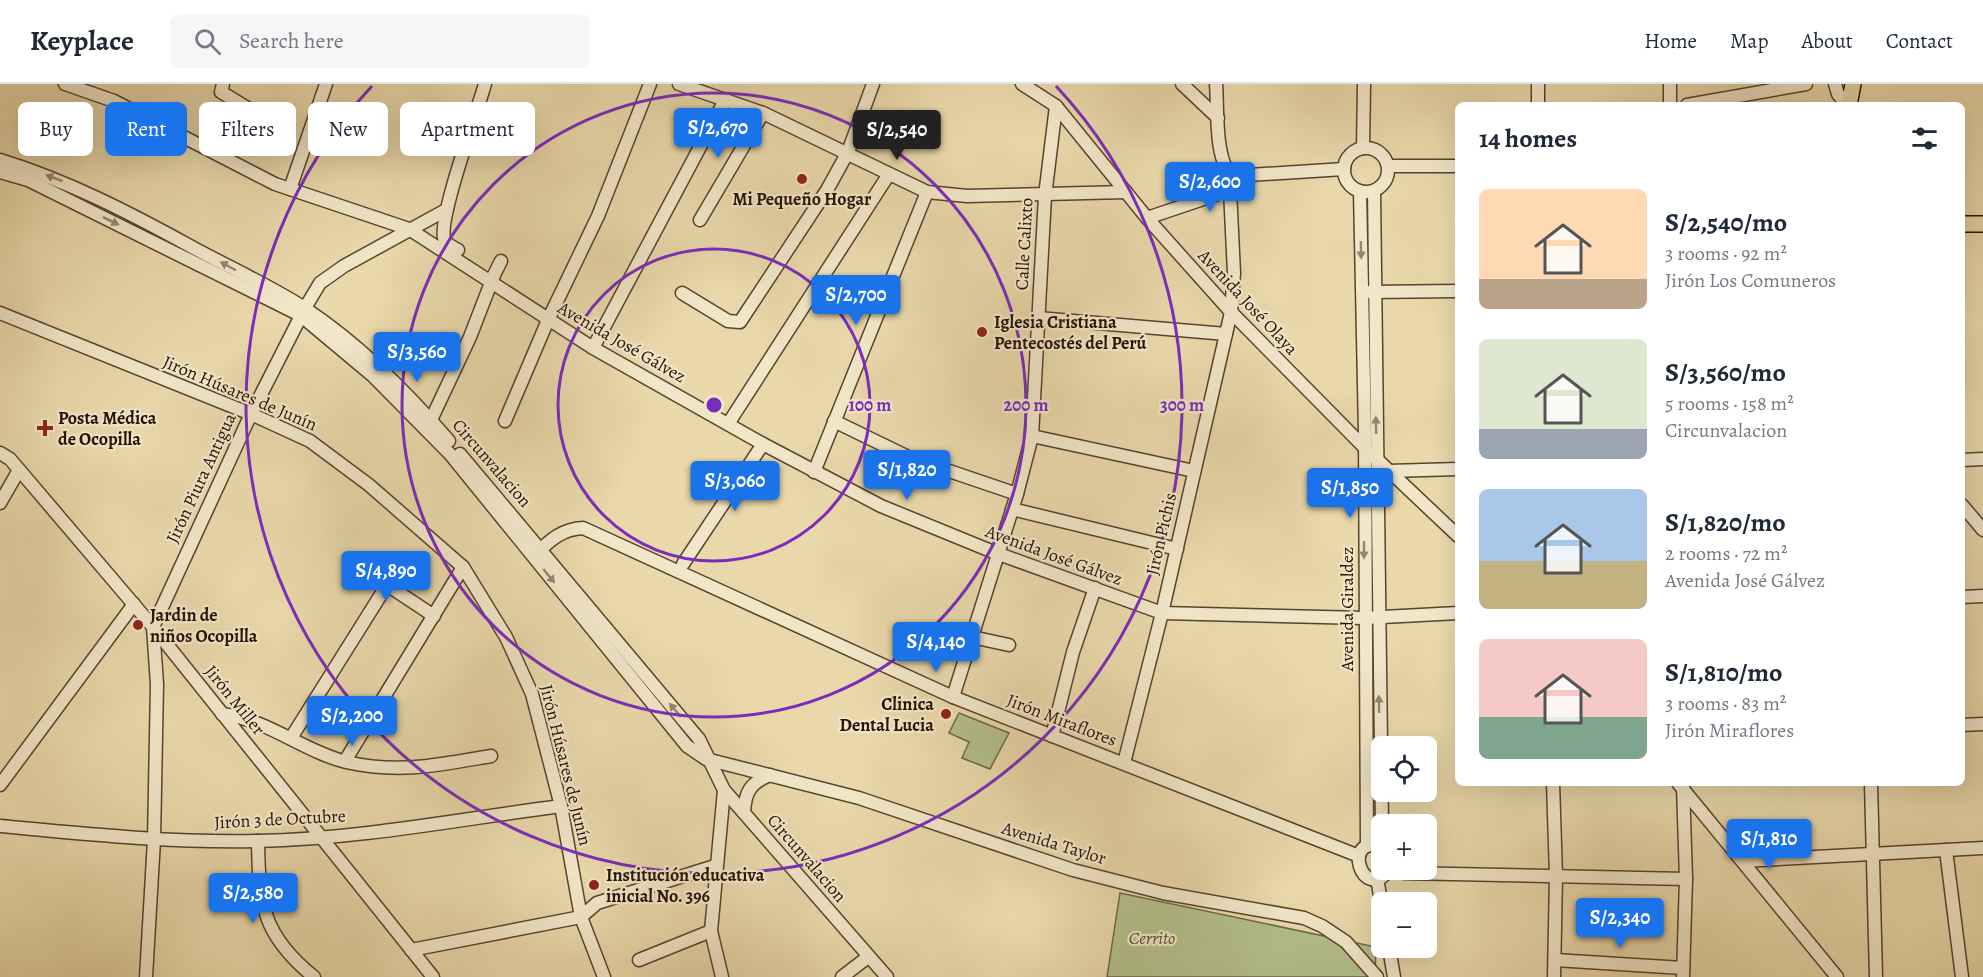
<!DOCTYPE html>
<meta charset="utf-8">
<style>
:root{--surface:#fff;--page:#f6f6f7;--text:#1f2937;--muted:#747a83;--line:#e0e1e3;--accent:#1a73e8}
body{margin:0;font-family:Alegreya,serif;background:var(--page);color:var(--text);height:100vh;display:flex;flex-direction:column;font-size:22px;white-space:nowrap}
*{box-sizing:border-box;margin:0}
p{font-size:20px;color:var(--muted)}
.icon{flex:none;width:33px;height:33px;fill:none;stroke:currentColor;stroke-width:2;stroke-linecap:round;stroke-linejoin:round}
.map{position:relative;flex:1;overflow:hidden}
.panel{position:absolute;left:1455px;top:18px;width:510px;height:684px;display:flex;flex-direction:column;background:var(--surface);border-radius:9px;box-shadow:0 6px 24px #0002}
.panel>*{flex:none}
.top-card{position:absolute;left:18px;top:18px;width:570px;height:54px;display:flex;gap:12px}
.tools{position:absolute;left:1371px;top:652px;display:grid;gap:12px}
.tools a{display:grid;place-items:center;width:66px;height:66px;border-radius:9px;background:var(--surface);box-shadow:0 6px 24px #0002;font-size:30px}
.price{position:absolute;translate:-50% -51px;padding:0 14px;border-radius:6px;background:var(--accent);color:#fff;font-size:20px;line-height:39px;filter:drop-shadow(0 2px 3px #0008)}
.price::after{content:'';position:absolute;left:50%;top:36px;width:18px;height:14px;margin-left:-9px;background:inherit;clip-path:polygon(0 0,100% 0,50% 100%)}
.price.active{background:#222;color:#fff}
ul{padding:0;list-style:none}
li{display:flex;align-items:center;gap:18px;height:150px;padding:0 24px}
li span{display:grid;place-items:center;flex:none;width:168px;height:120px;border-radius:9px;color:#555}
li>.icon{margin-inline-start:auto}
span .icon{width:72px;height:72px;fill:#fffc;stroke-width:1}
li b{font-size:26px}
h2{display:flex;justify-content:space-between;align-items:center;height:72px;padding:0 24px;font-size:26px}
.pill{padding:0 21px;border-radius:9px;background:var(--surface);box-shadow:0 6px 24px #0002;font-size:21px;line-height:54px}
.pill.active{background:var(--accent);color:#fff}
header{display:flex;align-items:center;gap:36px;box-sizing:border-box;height:84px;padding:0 30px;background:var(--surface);border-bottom:2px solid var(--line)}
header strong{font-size:28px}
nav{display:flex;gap:33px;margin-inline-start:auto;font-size:21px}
.search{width:420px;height:54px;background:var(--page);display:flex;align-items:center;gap:15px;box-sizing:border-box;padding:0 21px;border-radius:9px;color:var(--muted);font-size:22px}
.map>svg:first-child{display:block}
.green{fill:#b3bf8c;stroke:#6c6848;stroke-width:1.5}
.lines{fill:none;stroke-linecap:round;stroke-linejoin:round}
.minor-casing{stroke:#56442e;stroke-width:15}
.major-casing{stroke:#251204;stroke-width:18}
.minor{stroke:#f1e6c8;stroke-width:12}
.major{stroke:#e9d8aa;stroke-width:15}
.oneway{fill:#958770}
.ring{fill:none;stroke:#7b2cbf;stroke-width:3}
.poi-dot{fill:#8f2418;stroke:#f1e6c8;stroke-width:2}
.labels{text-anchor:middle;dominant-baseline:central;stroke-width:4.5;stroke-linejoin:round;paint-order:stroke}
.poi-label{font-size:18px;font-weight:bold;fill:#251204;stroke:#f1e6c8;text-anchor:start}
.street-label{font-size:18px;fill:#251204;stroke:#f1e6c8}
.park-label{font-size:18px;font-style:italic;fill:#574f34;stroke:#f1e6c8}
.centre{fill:#7b2cbf;stroke:#f1e6c8;stroke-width:3}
.ring-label{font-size:18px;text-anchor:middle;font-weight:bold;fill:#7b2cbf;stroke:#f1e6c8;stroke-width:4.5;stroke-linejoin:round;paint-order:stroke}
</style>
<header>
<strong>Keyplace</strong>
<div class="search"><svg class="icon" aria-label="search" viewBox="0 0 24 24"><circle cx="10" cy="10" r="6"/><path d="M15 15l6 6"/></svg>Search here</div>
<nav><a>Home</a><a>Map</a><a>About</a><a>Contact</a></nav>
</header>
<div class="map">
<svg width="1983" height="893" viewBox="0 0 1983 893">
<rect width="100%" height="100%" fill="#e9d8aa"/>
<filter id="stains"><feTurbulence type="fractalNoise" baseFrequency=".00333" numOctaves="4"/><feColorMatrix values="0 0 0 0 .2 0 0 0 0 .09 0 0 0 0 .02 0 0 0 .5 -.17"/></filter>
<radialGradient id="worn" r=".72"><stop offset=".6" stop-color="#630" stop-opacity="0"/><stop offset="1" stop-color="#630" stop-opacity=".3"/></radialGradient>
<!-- green -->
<g class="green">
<polygon points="959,629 1009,649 990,685 962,674 969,658 949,649"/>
<polygon points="1120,809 1376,863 1375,893 1107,893"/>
</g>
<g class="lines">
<defs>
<g id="minor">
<polyline points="65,0 114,17 275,100 409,145 593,264 763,360 881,422 996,469 1162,529 1364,534 1458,529"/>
<polyline points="223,0 221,8 254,28"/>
<polyline points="679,0 763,29 927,108 967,112 1126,108"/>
<polyline points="1022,0 1056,22 1147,134 1231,228 1365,364 1458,452"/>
<polyline points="1182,0 1218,34"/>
<path d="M1216,0c2,22 -2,79 17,92"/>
<polyline points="1538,0 1538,21"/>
<polyline points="1670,0 1670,21"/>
<polyline points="1835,0 1838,10 1847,21"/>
<polyline points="1687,21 1806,0"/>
<polyline points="1363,64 1364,0"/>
<circle cx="1366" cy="86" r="22"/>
<path d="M0,76c68,21 128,52 190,86 38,21 79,39 116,63 54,36 100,82 143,132"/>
<polyline points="1388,82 1458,82"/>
<polyline points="0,88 28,96 300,231 373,292 450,370 687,662 706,675 859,714 1073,786 1163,809 1304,834 1322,842 1346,858 1377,893"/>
<polyline points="1233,92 1344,85"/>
<polyline points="290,105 326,0"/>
<polyline points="1360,107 1365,350 1367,762"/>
<polyline points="1374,107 1382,741"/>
<polyline points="1147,134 1230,106 1233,102"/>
<polyline points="700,136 763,29"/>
<path d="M458,166c-5,-3 -13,-6 -14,-12 -5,-22 33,-126 41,-154"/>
<polyline points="494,191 501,177"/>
<polyline points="1369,208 1458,207"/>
<polyline points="682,209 728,237 740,238 827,106 848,68 873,0"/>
<polyline points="0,229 251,330 310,357 369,401 463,483 506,553 532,610 561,722 581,833 604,893"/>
<polyline points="1038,234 1226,250"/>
<polyline points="593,264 725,16"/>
<polyline points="431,336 470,253 494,191"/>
<polyline points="505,337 548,236 598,132 650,0"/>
<polyline points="834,337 908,373 1017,410"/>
<polyline points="728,340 889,90"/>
<polyline points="1032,352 1194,387"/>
<polyline points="0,369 10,375 153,543 433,893"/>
<polyline points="460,370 699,655 724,706 887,893"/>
<polyline points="1962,376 1983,375"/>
<polyline points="1389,387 1458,385"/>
<polyline points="814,388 927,108"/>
<polyline points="0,419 19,386"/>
<polyline points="1962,421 1983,446"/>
<polyline points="1012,425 1177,465"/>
<path d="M536,470c14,-14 26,-25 47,-26l370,169 406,159"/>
<polyline points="354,479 434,532"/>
<polyline points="683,480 763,360"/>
<polyline points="1962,513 1983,512"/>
<polyline points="972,553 1009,561"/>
<polyline points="953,613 1017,410 1032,352 1045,112 1056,22"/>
<path d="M222,630c45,5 81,37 124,48 53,12 93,3 145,-6"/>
<polyline points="1962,641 1983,640"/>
<polyline points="1052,652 1073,568 1095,504"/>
<polyline points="291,654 387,501"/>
<polyline points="345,677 463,483"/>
<polyline points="1124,679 1162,529 1231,228 1234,189 1230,106"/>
<polyline points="1553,699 1556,792 1554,893"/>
<polyline points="1678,699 1837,893"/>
<polyline points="1871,699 1876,893"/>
<polyline points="0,701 134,520"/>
<path d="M744,729c1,-21 6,-30 26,-38"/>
<path d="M0,742c86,8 172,17 258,15 101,-2 203,-22 303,-35"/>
<path d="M258,757c1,63 4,94 56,136"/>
<path d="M1382,762c-42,-11 -19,58 7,24"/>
<polyline points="1946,766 1962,893"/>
<polyline points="1743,777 1983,764"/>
<polyline points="1389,786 1404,789 1686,795"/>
<polyline points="1377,794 1382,823"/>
<polyline points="1389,864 1394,893"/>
<polyline points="411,866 581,833 597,819 715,782"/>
<polyline points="639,876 711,847"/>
<polyline points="1555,876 1683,884"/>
<polyline points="146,893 154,756 157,600 153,543 251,330 305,224 320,199 344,182 446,126"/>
<polyline points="722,893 711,847 724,706"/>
<polyline points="842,893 868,873"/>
<polyline points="1683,893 1686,795 1683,702"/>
</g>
<g id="major">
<polyline points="1849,21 1853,0"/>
<polyline points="1962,140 1983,140"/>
</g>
</defs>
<!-- minor casing -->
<use href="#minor" class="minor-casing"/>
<!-- major casing -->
<use href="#major" class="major-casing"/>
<!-- minor -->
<use href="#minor" class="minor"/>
<!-- major -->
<use href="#major" class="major"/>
</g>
<!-- one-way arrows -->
<defs><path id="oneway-solid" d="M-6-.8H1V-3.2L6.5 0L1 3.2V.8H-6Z" transform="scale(1.5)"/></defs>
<g class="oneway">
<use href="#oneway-solid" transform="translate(54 94) rotate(-159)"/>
<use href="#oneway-solid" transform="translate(111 137) rotate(26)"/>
<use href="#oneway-solid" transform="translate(1361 166) rotate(89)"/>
<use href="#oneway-solid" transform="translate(228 182) rotate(-152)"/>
<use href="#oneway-solid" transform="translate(1376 341) rotate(-91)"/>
<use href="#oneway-solid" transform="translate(1364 466) rotate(90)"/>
<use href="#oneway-solid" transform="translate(549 492) rotate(51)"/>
<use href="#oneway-solid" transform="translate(1379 620) rotate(-91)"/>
<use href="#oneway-solid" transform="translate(675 626) rotate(-130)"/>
</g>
<!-- distance rings -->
<g class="ring">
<circle cx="714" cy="321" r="156"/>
<circle cx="714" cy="321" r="312"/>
<path d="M1056 2A468 468 0 1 1 372 2"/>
</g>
<!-- markers -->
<g class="poi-dot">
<circle cx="802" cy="95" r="6"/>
<circle cx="982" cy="248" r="6"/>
<path d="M42 335h6v6h6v6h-6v6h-6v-6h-6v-6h6z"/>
<circle cx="138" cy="541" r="6"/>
<circle cx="946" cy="630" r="6"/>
<circle cx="594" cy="801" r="6"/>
</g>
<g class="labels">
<!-- poi labels -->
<g class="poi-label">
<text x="802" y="115" text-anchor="middle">Mi Pequeño Hogar</text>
<text x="994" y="238">Iglesia Cristiana<tspan x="994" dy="21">Pentecostés del Perú</tspan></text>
<text x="58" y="334">Posta Médica<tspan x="58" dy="21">de Ocopilla</tspan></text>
<text x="150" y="531">Jardin de<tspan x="150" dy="21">niños Ocopilla</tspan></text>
<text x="934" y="620" text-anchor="end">Clinica<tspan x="934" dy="21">Dental Lucia</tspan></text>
<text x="606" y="791">Institución educativa<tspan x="606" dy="21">inicial No. 396</tspan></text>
</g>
<!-- street labels -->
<g class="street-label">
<text transform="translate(1024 160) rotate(-87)">Calle Calixto</text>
<text transform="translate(1248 218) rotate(47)">Avenida José Olaya</text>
<text transform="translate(622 258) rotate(30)">Avenida José Gálvez</text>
<text transform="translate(240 309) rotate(23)">Jirón Húsares de Junín</text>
<text transform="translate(492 379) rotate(49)">Circunvalacion</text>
<text transform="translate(201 394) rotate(-65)">Jirón Piura Antigua</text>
<text transform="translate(1161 450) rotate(-77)">Jirón Pichis</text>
<text transform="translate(1054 471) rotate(20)">Avenida José Gálvez</text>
<text transform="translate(1347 525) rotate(-90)">Avenida Giraldez</text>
<text transform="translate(235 616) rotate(51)">Jirón Miller</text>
<text transform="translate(1062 636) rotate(21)">Jirón Miraflores</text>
<text transform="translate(566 681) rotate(76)">Jirón Húsares de Junín</text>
<text transform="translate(280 735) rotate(-3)">Jirón 3 de Octubre</text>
<text transform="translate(1054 759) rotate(17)">Avenida Taylor</text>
<text transform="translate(807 774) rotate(49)">Circunvalacion</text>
</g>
<!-- park labels -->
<g class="park-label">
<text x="1152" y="854">Cerrito</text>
</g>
</g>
<circle cx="714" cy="321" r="9" class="centre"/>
<g class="ring-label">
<text x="870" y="327">100 m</text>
<text x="1026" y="327">200 m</text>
<text x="1182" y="327">300 m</text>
</g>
<rect width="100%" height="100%" filter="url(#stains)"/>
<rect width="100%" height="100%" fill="url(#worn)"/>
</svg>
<div class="tools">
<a><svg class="icon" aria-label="locate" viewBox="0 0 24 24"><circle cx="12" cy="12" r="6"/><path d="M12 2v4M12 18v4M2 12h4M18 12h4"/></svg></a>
<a>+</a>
<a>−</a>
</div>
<b class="price" style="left:718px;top:75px">S/2,670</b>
<b class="price active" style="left:897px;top:77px">S/2,540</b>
<b class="price" style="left:1210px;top:129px">S/2,600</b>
<b class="price" style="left:856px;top:242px">S/2,700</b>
<b class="price" style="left:417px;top:299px">S/3,560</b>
<b class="price" style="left:907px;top:417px">S/1,820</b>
<b class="price" style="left:735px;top:428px">S/3,060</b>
<b class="price" style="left:1350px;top:435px">S/1,850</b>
<b class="price" style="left:386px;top:518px">S/4,890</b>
<b class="price" style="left:936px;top:589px">S/4,140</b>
<b class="price" style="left:352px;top:663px">S/2,200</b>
<b class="price" style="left:1769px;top:786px">S/1,810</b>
<b class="price" style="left:253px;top:840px">S/2,580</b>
<b class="price" style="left:1620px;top:865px">S/2,340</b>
<div class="top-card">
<a class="pill">Buy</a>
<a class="pill active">Rent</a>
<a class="pill">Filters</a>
<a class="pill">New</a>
<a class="pill">Apartment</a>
</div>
<section class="panel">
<h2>14 homes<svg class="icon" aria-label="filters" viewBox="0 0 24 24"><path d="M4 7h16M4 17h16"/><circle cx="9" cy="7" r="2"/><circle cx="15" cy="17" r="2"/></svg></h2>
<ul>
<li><span style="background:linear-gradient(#ffd9b3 75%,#b9a48a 0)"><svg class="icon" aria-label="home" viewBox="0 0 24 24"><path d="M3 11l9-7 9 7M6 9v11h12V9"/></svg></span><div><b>S/2,540/mo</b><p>3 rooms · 92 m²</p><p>Jirón Los Comuneros</p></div></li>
<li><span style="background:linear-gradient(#dfe7d0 75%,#9aa5b1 0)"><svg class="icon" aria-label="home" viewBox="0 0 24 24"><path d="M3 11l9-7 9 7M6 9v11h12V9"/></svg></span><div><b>S/3,560/mo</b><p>5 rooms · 158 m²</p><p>Circunvalacion</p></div></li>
<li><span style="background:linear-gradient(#a9c7e8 60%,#c2b280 0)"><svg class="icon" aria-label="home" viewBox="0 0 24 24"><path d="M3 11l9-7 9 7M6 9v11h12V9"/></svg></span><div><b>S/1,820/mo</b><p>2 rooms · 72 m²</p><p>Avenida José Gálvez</p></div></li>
<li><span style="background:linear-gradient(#f6c9c9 65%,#7fa58c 0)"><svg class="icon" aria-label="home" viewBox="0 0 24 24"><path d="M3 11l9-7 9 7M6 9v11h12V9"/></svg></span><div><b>S/1,810/mo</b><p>3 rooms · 83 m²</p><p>Jirón Miraflores</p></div></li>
</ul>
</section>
</div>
